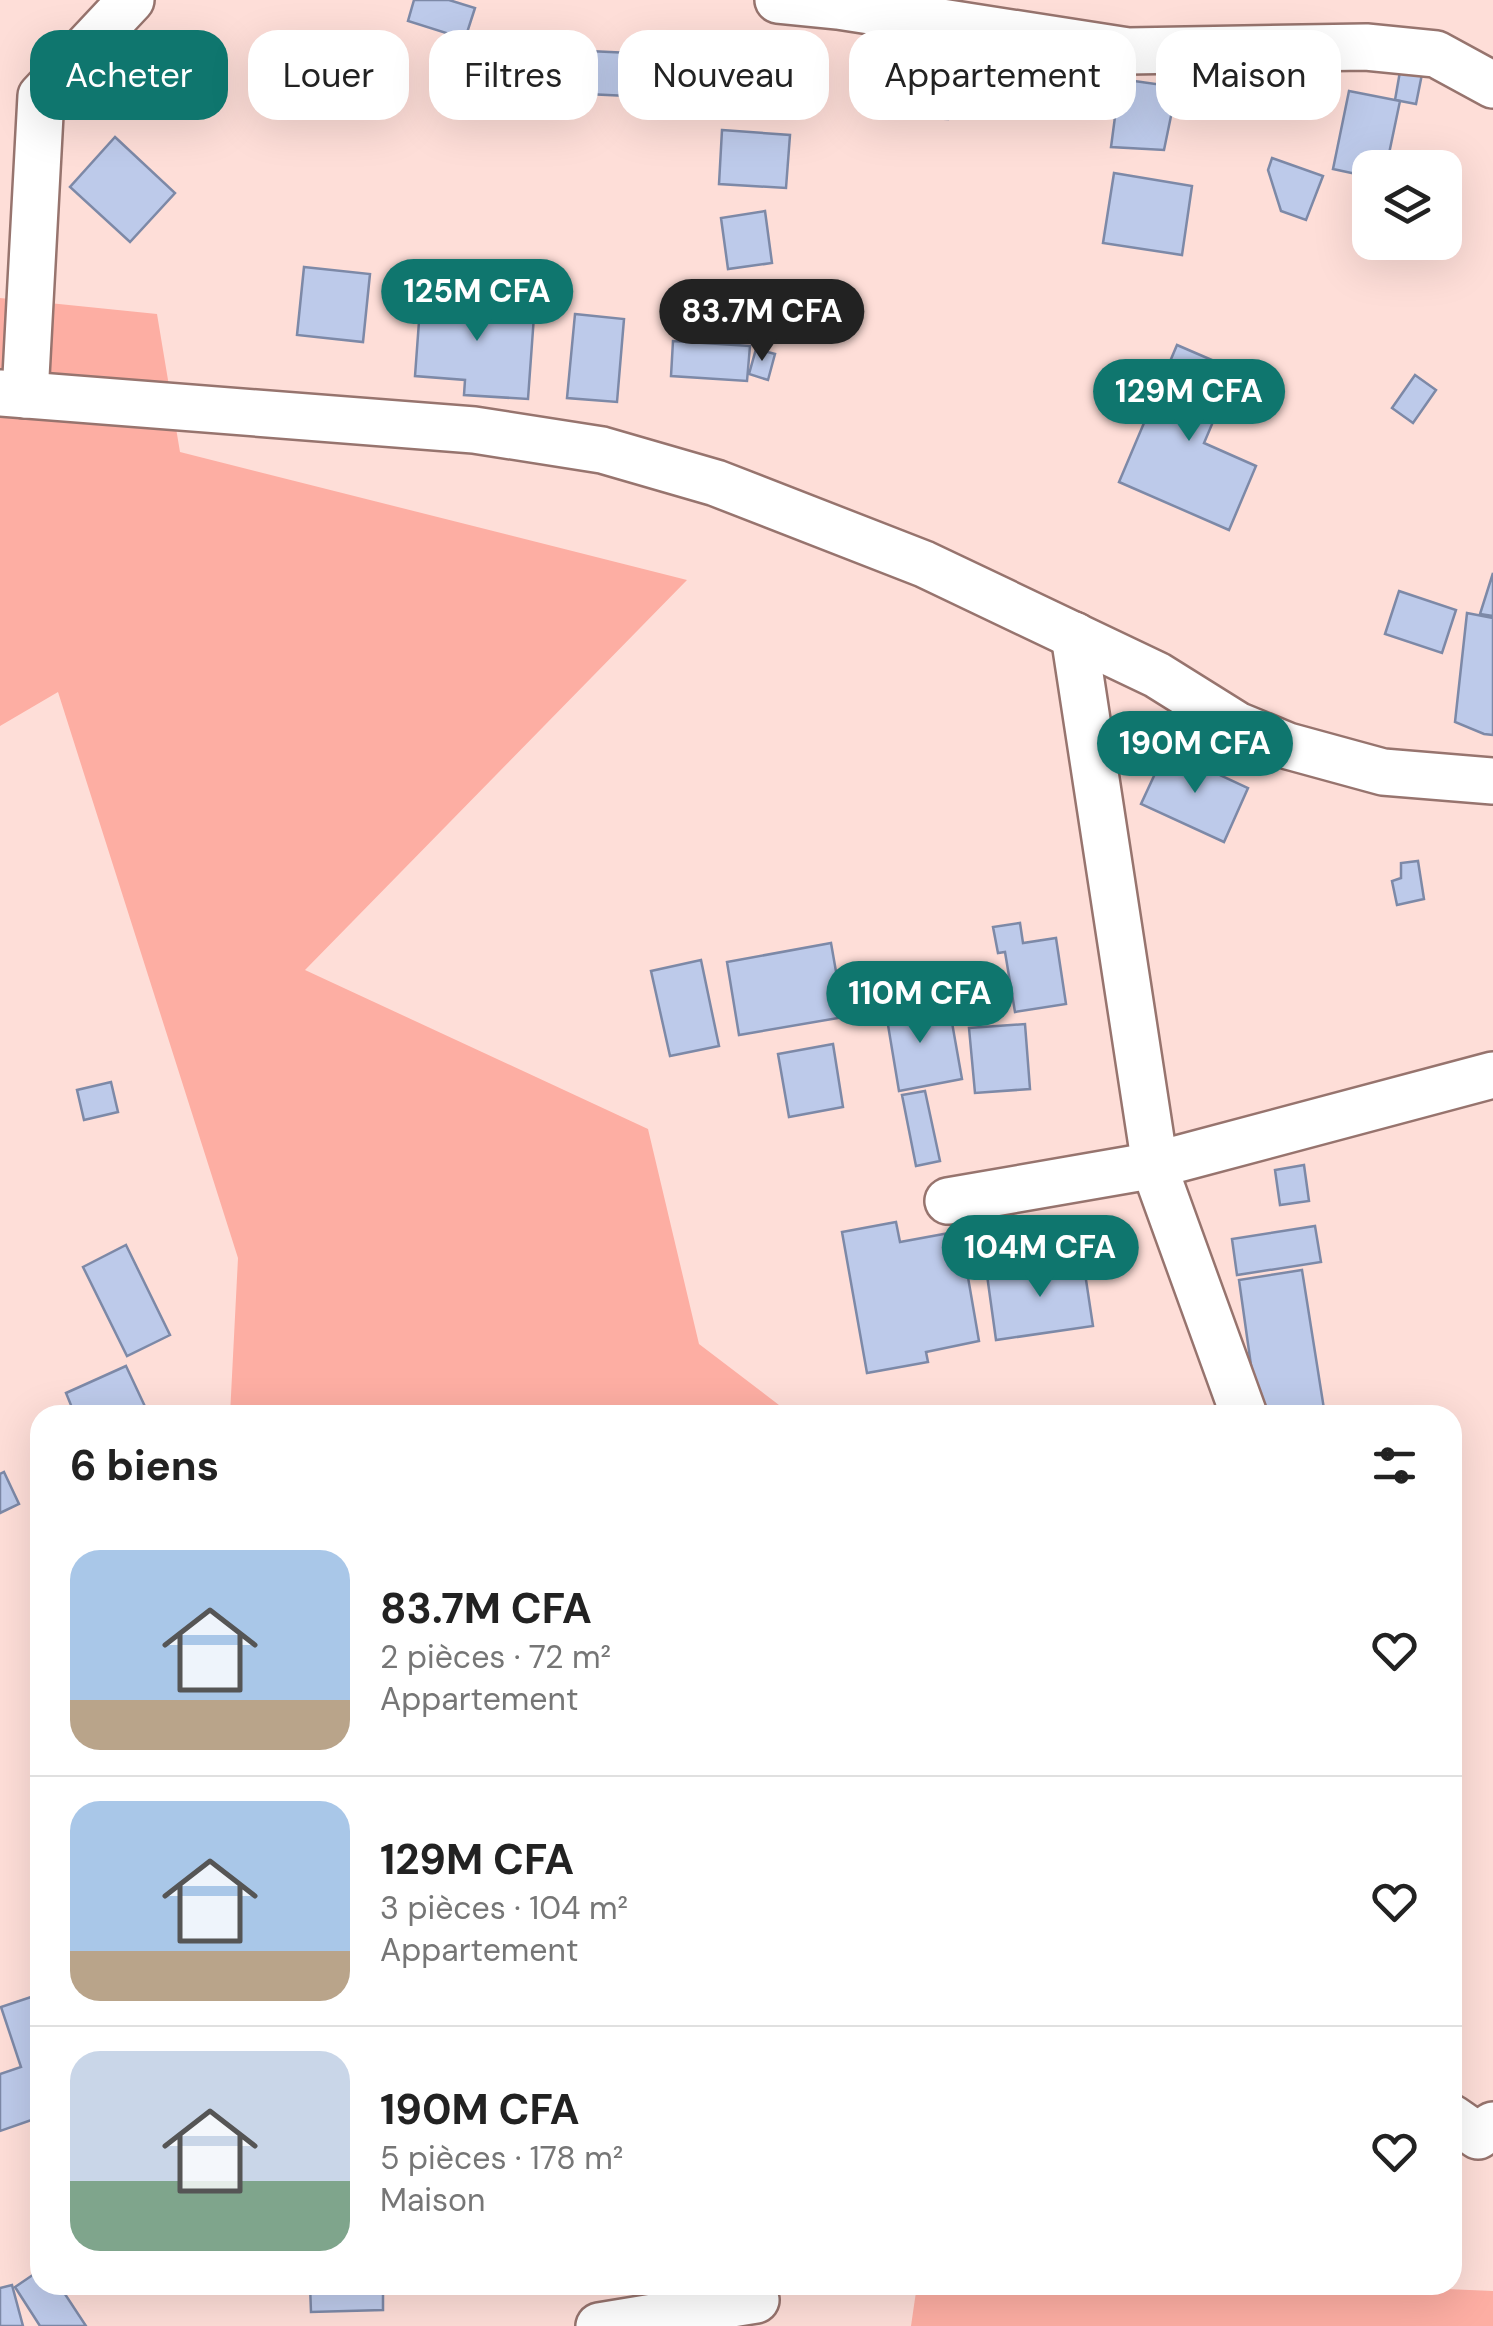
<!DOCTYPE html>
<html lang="fr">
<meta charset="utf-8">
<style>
:root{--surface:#fff;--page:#f2f2f2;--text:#222;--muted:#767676;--line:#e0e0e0;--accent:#0f766e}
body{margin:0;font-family:"DM Sans",sans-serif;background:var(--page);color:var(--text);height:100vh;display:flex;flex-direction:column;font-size:38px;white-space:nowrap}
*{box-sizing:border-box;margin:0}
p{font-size:32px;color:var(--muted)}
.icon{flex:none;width:55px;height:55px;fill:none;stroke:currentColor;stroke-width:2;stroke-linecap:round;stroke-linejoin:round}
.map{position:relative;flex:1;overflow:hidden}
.side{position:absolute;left:30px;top:1405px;width:1432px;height:890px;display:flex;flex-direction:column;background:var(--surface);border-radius:30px;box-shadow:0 10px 40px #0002}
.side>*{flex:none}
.hud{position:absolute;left:30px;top:30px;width:1435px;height:90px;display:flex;gap:20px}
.tools{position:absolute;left:1352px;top:150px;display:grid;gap:20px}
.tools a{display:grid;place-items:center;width:110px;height:110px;border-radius:20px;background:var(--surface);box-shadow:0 10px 40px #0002;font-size:50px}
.price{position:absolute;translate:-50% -85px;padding:0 22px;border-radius:35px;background:var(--accent);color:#fff;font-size:32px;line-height:65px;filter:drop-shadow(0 2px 5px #0008)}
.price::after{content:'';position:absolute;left:50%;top:60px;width:30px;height:22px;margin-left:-15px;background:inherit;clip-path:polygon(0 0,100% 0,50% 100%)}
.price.active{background:#222;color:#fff}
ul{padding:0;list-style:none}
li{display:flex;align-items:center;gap:30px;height:250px;padding:0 40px}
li+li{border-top:2px solid var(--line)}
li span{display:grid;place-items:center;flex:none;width:280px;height:200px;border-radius:30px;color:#555}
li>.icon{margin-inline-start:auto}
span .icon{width:120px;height:120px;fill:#fffc;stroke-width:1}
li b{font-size:42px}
h2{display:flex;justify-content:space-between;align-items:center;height:120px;padding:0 40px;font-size:42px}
.pill{padding:0 35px;border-radius:30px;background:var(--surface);box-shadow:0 10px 40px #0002;font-size:35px;line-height:90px}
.pill.active{background:var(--accent);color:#fff}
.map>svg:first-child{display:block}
.green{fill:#fdaea3}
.building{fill:#bdcaea;stroke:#7d89a7;stroke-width:2.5}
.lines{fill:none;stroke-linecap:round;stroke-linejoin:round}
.minor-casing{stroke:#97746e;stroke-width:50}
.minor{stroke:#fff;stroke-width:45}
</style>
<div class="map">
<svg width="1493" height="2326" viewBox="0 0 1493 2326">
<rect width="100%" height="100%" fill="#feded8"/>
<!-- green -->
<g class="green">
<polygon points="0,298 157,314 180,452 687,580 305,970 648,1129 699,1344 792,1415 230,1415 238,1258 58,692 0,726"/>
<polygon points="917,2285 1352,2285 1493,2291 1493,2326 911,2326"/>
</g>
<!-- building -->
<g class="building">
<polygon points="414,0 449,0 475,8 465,39 408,21"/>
<polygon points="589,51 672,55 670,98 587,94"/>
<polygon points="936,52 961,58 948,119 927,118"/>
<polygon points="1402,60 1424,64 1416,104 1395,100"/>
<polygon points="1120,79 1177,87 1164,150 1111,147"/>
<polygon points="1349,91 1400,101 1386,168 1370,168 1370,177 1333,169"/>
<polygon points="722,130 790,135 786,188 719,184"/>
<polygon points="115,137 175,193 130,242 70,187"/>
<polygon points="1272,158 1323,176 1306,220 1281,211 1268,170"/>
<polygon points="1114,173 1192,186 1182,255 1103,243"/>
<polygon points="765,211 772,263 728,269 721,218"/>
<polygon points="1445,211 1459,213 1455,240 1445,239"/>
<polygon points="304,267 370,274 363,342 297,335"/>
<polygon points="421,294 535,302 528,399 464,395 465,380 415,376"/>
<polygon points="575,314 624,319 617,402 567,398"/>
<polygon points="673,341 750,346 747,381 671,376"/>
<polygon points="1177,345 1235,370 1204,443 1256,466 1229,530 1119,482"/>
<polygon points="756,349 775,354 768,380 749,374"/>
<polygon points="1415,375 1436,390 1413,423 1392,408"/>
<polygon points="1493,573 1493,616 1480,614"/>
<polygon points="1399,591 1456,610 1442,653 1385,634"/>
<polygon points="1467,613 1493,618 1493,735 1484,734 1455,722"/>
<polygon points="1166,750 1248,788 1224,842 1141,804"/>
<polygon points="1418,861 1424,899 1397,905 1392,881 1401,878 1401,863"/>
<polygon points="1020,923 1023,943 1056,938 1066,1004 1015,1012 1005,952 998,953 993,927"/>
<polygon points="831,943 844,1017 739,1035 727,962"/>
<polygon points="701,960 719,1046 670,1056 651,971"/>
<polygon points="908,991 913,1023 951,1017 962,1079 899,1091 883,995"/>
<polygon points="1025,1024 1030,1089 975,1093 969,1028"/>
<polygon points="833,1044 843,1107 789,1117 778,1054"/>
<polygon points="111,1082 118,1112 84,1120 77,1090"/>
<polygon points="925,1091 940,1161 916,1166 902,1095"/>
<polygon points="1304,1165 1309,1201 1280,1205 1275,1170"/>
<polygon points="896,1222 900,1242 960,1231 979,1341 926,1352 928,1362 867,1373 842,1232"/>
<polygon points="1315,1226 1321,1262 1237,1275 1232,1239"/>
<polygon points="126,1245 170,1335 127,1356 83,1267"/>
<polygon points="1083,1260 1093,1326 996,1340 987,1275"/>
<polygon points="1302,1270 1324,1409 1287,1415 1258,1415 1239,1280"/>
<polygon points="126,1366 149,1415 75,1415 66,1393"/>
<polygon points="4,1472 19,1504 0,1513 0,1474"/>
<polygon points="40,1994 40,2117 0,2131 0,2074 21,2067 1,2007"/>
<polygon points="40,2270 40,2285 59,2285 86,2326 40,2326 15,2287"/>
<polygon points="12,2285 23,2326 0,2326 0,2288"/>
<polygon points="310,2285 383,2285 383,2310 311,2312"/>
</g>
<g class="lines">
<defs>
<g id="minor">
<polyline points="778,0 838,6 1128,51 1366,47 1436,54 1493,85"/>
<polyline points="0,393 474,430 602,450 716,483 924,564 1157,675 1237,725 1288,746 1383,772 1493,781"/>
<polyline points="25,395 41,96 131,0"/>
<polyline points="1074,635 1156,1172 1244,1415"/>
<polyline points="948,1201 1155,1165 1493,1075"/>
<polyline points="1452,2118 1478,2136 1493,2125"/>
<polyline points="599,2326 756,2300"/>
</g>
</defs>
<!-- minor casing -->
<use href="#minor" class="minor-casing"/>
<!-- minor -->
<use href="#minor" class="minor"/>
</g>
</svg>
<div class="tools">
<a><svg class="icon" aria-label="layers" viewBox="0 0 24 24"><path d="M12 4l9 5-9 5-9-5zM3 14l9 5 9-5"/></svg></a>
</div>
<b class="price" style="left:477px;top:344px">125M CFA</b>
<b class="price active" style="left:762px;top:364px">83.7M CFA</b>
<b class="price" style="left:1189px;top:444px">129M CFA</b>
<b class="price" style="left:1195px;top:796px">190M CFA</b>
<b class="price" style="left:920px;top:1046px">110M CFA</b>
<b class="price" style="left:1040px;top:1300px">104M CFA</b>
<div class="hud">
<a class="pill active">Acheter</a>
<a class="pill">Louer</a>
<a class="pill">Filtres</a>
<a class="pill">Nouveau</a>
<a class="pill">Appartement</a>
<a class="pill">Maison</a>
</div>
<section class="side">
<h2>6 biens<svg class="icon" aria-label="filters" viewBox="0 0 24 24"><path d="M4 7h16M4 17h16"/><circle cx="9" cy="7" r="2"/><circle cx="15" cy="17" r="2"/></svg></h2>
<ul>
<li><span style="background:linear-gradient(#a9c7e8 75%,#b9a48a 0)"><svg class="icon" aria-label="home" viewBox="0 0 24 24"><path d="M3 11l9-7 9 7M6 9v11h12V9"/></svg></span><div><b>83.7M CFA</b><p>2 pièces · 72 m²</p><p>Appartement</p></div><svg class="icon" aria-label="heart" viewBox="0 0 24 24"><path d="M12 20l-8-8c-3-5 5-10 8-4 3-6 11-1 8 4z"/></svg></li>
<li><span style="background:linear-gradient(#a9c7e8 75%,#b9a48a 0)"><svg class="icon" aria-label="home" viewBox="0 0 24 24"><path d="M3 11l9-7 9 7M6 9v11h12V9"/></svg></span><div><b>129M CFA</b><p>3 pièces · 104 m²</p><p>Appartement</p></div><svg class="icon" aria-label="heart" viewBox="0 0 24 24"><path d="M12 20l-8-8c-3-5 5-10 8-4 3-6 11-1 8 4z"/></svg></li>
<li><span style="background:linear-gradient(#c9d6e8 65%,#7fa58c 0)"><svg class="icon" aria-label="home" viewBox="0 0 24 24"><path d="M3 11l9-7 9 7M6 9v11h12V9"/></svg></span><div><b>190M CFA</b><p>5 pièces · 178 m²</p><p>Maison</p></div><svg class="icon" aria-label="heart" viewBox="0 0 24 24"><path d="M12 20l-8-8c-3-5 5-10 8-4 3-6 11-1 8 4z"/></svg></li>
</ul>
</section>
</div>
